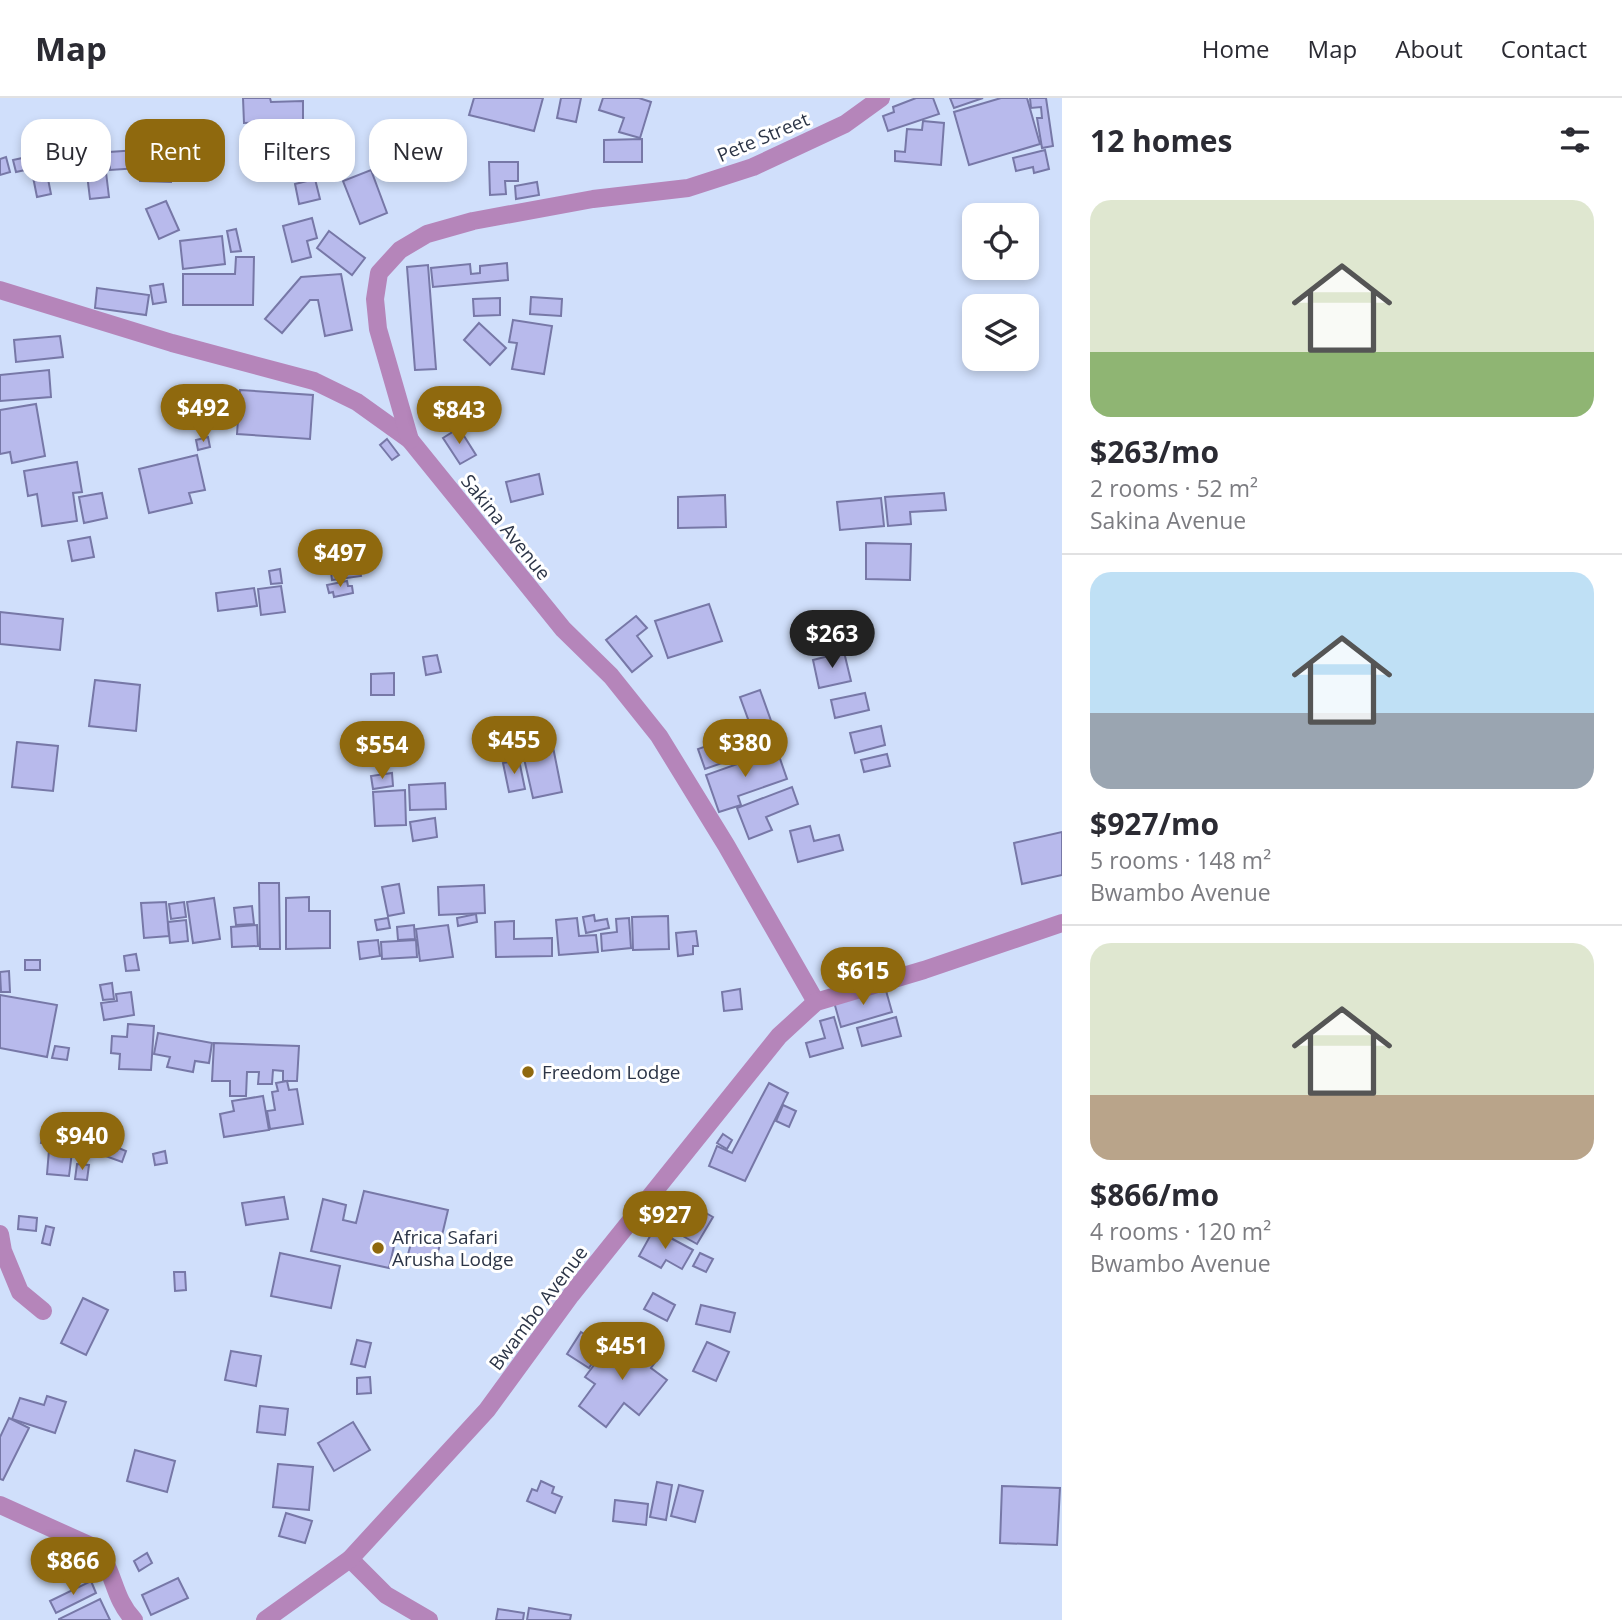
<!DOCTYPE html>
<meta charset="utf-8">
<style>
:root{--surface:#fff;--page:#f2f2f3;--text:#2b2b33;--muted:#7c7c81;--line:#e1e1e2;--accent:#8f690e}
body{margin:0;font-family:"Open Sans",sans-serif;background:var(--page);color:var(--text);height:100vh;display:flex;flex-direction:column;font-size:26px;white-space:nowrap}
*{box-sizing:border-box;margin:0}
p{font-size:23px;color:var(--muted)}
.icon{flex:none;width:38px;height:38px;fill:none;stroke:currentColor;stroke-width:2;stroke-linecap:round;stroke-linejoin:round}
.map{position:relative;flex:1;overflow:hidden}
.side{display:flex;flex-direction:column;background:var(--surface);width:560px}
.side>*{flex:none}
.guide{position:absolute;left:21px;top:21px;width:665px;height:63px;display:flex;gap:14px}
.controls{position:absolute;left:962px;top:105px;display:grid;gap:14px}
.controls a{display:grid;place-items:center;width:77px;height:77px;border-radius:14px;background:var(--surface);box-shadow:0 4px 10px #0003;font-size:35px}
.price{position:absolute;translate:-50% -60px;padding:0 16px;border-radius:24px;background:var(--accent);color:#fff;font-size:23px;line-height:46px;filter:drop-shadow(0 2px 4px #0008)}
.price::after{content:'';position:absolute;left:50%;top:42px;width:21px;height:16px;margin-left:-10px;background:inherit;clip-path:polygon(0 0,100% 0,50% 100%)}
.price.active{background:#222;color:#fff}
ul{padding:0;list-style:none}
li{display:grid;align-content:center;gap:14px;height:371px;padding:0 28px}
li+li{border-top:2px solid var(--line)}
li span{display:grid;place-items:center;height:217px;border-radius:21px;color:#555}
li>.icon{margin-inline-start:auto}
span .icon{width:126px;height:126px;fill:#fffc;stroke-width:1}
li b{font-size:30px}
h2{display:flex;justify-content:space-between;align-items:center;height:84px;padding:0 28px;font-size:30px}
.tag{padding:0 24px;border-radius:21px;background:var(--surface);box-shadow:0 4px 10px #0003;font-size:24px;line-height:63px}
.tag.active{background:var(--accent);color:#fff}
header{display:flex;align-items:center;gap:42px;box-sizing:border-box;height:98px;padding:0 35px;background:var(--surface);border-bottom:2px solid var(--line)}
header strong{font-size:33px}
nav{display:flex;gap:38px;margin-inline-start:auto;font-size:24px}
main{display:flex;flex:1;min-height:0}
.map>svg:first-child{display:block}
.building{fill:#b8baec;stroke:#7778a7;stroke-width:2}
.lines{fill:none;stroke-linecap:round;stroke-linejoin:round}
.minor{stroke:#b585ba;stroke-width:18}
.poi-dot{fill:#8f690e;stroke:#fff;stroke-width:2.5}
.labels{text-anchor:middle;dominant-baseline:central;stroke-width:6;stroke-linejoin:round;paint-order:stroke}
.street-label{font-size:19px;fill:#2c3547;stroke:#fff}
.poi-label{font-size:19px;fill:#2c3547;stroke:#fff;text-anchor:start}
</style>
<header>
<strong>Map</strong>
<nav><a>Home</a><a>Map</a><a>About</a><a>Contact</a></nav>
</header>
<main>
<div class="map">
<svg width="1062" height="1522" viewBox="0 0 1062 1522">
<rect width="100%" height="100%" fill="#d0dffb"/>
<!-- building -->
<g class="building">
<polygon points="243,0 270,0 271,4 303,3 303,23 244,25"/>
<polygon points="474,0 543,0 534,33 469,17"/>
<polygon points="561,0 581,0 576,24 557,20"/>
<polygon points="603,0 639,0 651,4 640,40 619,34 624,20 599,12"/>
<polygon points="916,0 933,0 939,16 888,33 883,18 894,14 893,9"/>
<polygon points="950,0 983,0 954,10"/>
<polygon points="1001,0 1027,0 1040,46 969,67 954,14"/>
<polygon points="1030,0 1046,0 1053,48 1042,50 1037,20 1042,20 1041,9 1031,10"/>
<polygon points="923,23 944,25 941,67 895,63 895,53 905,54 907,31 922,32"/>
<polygon points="642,41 642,64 604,64 604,42"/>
<polygon points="180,50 181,52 187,51 187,61 175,60 173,52"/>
<polygon points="98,51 100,63 78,67 76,56"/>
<polygon points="140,51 172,52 171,84 140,83"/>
<polygon points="198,51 211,57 205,68 192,62"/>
<polygon points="138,52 139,70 110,72 109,54"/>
<polygon points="1045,52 1049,71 1034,75 1033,69 1016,73 1013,60"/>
<polygon points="6,59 10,74 0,77 0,61"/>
<polygon points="27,59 30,71 16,74 13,62"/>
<polygon points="44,61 51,96 37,99 30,64"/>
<polygon points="489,64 518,64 518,83 505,83 506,96 490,97"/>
<polygon points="105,66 109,99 90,101 86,68"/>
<polygon points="371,72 387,115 360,126 343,83"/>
<polygon points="315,81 320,101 299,106 295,86"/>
<polygon points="537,84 539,97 516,101 515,88"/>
<polygon points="166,103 179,132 159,141 146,111"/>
<polygon points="312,120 317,140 307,143 311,159 292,164 283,128"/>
<polygon points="236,131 241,153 231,154 227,133"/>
<polygon points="329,133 365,160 352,177 317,150"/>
<polygon points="222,138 225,166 183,171 180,143"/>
<polygon points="236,159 254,159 253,207 183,207 183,176 235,176"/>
<polygon points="507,165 508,182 433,189 431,170 470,166 471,176 480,175 480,168"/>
<polygon points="428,167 436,271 415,272 407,169"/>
<polygon points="341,176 352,232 325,238 318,202 310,202 282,235 265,221 301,179"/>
<polygon points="163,186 166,204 153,206 150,188"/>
<polygon points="97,190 149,197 146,217 95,210"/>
<polygon points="531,199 562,201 561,218 530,216"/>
<polygon points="500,200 500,217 474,218 473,201"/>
<polygon points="513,222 552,228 544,276 512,271 517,245 509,244"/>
<polygon points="479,225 506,250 490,267 464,242"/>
<polygon points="60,238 63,259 16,264 14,242"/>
<polygon points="49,272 51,299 0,303 0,277"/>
<polygon points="240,292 313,297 310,341 237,336"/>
<polygon points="36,306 45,358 12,365 10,354 0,356 0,312"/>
<polygon points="459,330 476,357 460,366 443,340"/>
<polygon points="208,339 210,349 198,352 196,342"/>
<polygon points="387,341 399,357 392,362 380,347"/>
<polygon points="197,357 205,392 189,395 192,405 149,415 139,371"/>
<polygon points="77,364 82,394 73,395 77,423 42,428 37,396 28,398 24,373"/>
<polygon points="539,376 543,396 511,404 506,384"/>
<polygon points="102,395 107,420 84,425 79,399"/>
<polygon points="944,395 946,412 910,414 911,426 888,428 885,399"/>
<polygon points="725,397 726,429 678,430 678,399"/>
<polygon points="881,400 884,428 840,432 837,404"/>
<polygon points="90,439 94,459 72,463 68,443"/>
<polygon points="866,445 911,446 910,482 866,481"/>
<polygon points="358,463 361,478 332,482 330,466"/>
<polygon points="280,471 282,485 271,486 269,473"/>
<polygon points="347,483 348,488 352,488 353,495 334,499 333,494 329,495 327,487"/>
<polygon points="281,488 285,514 261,517 258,491"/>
<polygon points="254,490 257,508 218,513 216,495"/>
<polygon points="709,506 722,543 668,560 655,523"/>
<polygon points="0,514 63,521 60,552 0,546"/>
<polygon points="636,518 647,530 637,538 652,558 632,574 606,542"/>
<polygon points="844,554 851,583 819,590 813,562"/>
<polygon points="437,557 441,574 426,577 423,559"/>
<polygon points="394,575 394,597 371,597 371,576"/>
<polygon points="95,582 140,587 136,633 89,628"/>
<polygon points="760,592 779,645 705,671 698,651 752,632 740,599"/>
<polygon points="865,595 869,612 835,620 831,602"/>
<polygon points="881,628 885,647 855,655 850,635"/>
<polygon points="17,644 58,648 53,693 12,689"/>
<polygon points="553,649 562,694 533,700 523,656"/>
<polygon points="777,652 787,681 738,698 741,707 719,714 706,677"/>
<polygon points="887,656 890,668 864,674 861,662"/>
<polygon points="519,662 525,691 509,694 503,665"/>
<polygon points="392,675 393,688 373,691 371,678"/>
<polygon points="445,685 446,711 410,712 409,687"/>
<polygon points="792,689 798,706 766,719 772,732 749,741 737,710"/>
<polygon points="405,692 406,727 375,728 373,694"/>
<polygon points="435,720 437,739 413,743 410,724"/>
<polygon points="810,728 814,743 839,737 843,752 798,764 790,733"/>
<polygon points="1062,734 1062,777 1022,786 1014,745"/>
<polygon points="259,785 279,785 280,851 260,851"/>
<polygon points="399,786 404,815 388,818 382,789"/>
<polygon points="484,787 485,815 439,817 438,789"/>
<polygon points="309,799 309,813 330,813 330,850 286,851 286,800"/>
<polygon points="214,800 220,841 193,845 187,804"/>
<polygon points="166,804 169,838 144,840 141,805"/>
<polygon points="184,804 186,819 171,821 169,806"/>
<polygon points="252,808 254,826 236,827 234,810"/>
<polygon points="476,816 477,824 458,828 457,820"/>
<polygon points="594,817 595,823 607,821 609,830 586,835 583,819"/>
<polygon points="668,818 669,851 633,852 632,819"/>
<polygon points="388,820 390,830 377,832 375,822"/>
<polygon points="577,820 579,838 596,837 598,854 559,857 556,822"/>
<polygon points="629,820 631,850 602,853 601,836 617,834 616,821"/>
<polygon points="186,822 188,843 170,845 168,824"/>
<polygon points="514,823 514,841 552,840 552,858 496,859 495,824"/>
<polygon points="257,827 258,848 232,849 231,829"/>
<polygon points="414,827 415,841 398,842 397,829"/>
<polygon points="448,827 453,859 420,863 416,831"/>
<polygon points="696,833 698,848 693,848 693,856 678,858 676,835"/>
<polygon points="378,842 380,858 360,861 358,844"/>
<polygon points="416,842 417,859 382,861 381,844"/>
<polygon points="136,856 139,872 126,873 124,858"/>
<rect x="25" y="862" width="15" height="10"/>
<polygon points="9,873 10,894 1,894 0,874"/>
<polygon points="112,885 114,901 103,902 100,887"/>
<polygon points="885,889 892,914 841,929 834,904"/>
<polygon points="740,891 742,911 724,913 722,894"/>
<polygon points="131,894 134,917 104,922 101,905 117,903 116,896"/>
<polygon points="0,897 57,907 47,959 0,950"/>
<polygon points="834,919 843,950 810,959 806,945 825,940 820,923"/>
<polygon points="896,919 901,938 862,948 857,930"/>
<polygon points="128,926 154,928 151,972 119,971 120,956 111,955 112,938 127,939"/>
<polygon points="158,935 212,945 209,965 195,963 193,974 167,969 170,959 154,956"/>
<polygon points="214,945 299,948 297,983 283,983 283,973 273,972 272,986 258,986 259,974 247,974 246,998 230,998 230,983 212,983"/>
<polygon points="55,948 69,950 67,962 52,960"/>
<polygon points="287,983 289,992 297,991 303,1026 270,1031 267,1013 275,1012 272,994 278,993 276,985"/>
<polygon points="769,985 788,995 745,1083 709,1068 717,1048 732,1055"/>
<polygon points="263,998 269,1032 224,1039 220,1016 234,1013 232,1003"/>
<polygon points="783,1007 796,1013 789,1029 776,1023"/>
<polygon points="44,1030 64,1033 61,1049 41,1045"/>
<polygon points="723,1036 732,1042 727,1051 717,1045"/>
<polygon points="102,1043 126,1053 122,1064 97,1055"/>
<polygon points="49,1052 72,1054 69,1078 47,1076"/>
<polygon points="165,1053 167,1065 155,1067 153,1056"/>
<polygon points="77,1066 89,1067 87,1082 75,1081"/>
<polygon points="364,1093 448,1112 435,1167 407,1160 413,1138 397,1135 389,1170 311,1153 323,1101 346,1107 343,1122 356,1125"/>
<polygon points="284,1099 288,1121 246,1127 242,1105"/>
<polygon points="697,1110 713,1119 697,1146 681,1137"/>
<polygon points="19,1118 37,1120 36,1133 18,1131"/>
<polygon points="46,1128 54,1130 50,1147 42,1145"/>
<polygon points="654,1131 693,1152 682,1171 666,1162 661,1170 639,1158"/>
<polygon points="280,1155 340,1168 331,1210 271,1198"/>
<polygon points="700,1155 713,1161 706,1174 693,1168"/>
<polygon points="174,1174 185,1174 186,1192 175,1193"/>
<polygon points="653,1195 675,1207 667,1223 644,1211"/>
<polygon points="83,1200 108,1212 86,1257 61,1245"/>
<polygon points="701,1207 735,1215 730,1234 696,1226"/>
<polygon points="581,1234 603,1248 589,1270 567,1256"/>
<polygon points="636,1241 659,1259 651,1270 667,1282 639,1317 624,1305 606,1329 579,1308 595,1286 585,1279 613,1242 627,1253"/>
<polygon points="357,1242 371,1245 365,1269 351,1266"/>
<polygon points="707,1244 729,1254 716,1283 693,1273"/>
<polygon points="231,1253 261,1258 256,1288 225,1282"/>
<polygon points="370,1279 371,1295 357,1296 357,1280"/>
<polygon points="47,1298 66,1304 55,1335 12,1321 20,1300 44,1307"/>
<polygon points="260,1308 288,1311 285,1337 257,1334"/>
<polygon points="9,1320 29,1330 3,1382 0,1381 0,1339"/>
<polygon points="353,1324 370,1352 334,1373 318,1345"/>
<polygon points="135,1352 175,1363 167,1394 127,1383"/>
<polygon points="278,1366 313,1369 309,1412 273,1409"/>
<polygon points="541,1383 554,1389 552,1395 562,1399 555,1415 527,1403 532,1391 537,1393"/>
<polygon points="657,1384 672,1387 666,1422 650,1419"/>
<polygon points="679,1387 703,1393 695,1424 671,1418"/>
<polygon points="1002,1388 1060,1390 1057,1447 1000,1445"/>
<polygon points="615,1402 648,1406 646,1427 613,1423"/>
<polygon points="286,1415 312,1423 305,1445 279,1438"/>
<polygon points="147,1455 152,1465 139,1473 134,1463"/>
<polygon points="178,1480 188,1500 151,1517 142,1497"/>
<polygon points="91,1483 96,1495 56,1515 50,1503"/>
<polygon points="100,1501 110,1522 59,1522 59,1521"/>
<polygon points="529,1510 571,1517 570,1522 527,1522"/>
<polygon points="498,1511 524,1515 523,1522 496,1522"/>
</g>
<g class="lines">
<!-- minor -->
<g class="minor">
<polyline points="0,192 172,245 314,283 357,304 410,342 563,531 611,578 659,638 726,747 816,904"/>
<polyline points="410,342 378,231 375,201 379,175 400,152 427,136 473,123 593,101 688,90 753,69 845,26 881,0"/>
<polyline points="0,1136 3,1153 20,1194 43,1213"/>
<path d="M0,1407l91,41c25,20 19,49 43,74"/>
<polyline points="350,1461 386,1497 429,1522"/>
<polyline points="265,1522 350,1461 487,1312 571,1197 779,938 816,904 924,872 1062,825"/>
</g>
</g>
<!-- markers -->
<g class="poi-dot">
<circle cx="528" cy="974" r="7"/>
<circle cx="378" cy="1150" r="7"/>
</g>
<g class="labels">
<!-- street labels -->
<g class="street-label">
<text transform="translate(763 39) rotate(-23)">Pete Street</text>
<text transform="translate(506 429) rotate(51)">Sakina Avenue</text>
<text transform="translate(538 1210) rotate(-53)">Bwambo Avenue</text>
</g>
<!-- poi labels -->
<g class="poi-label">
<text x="542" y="974">Freedom Lodge</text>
<text x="392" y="1139">Africa Safari<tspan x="392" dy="22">Arusha Lodge</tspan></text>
</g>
</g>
</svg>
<div class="controls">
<a><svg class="icon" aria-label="locate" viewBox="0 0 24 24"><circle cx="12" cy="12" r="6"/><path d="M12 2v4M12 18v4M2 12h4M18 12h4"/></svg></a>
<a><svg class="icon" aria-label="layers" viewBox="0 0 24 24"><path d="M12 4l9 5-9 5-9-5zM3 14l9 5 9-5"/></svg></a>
</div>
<b class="price" style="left:203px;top:346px">$492</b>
<b class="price" style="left:459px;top:348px">$843</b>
<b class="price" style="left:340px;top:491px">$497</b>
<b class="price active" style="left:832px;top:572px">$263</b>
<b class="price" style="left:514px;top:678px">$455</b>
<b class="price" style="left:745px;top:681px">$380</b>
<b class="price" style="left:382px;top:683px">$554</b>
<b class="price" style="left:863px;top:909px">$615</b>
<b class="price" style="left:82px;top:1074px">$940</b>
<b class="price" style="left:665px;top:1153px">$927</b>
<b class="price" style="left:622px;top:1284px">$451</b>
<b class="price" style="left:73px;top:1499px">$866</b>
<div class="guide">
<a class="tag">Buy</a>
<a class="tag active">Rent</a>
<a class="tag">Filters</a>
<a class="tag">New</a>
</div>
</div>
<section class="side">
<h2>12 homes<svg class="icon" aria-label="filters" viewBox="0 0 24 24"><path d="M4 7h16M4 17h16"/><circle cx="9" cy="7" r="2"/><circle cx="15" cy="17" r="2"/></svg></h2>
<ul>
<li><span style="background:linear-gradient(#dfe7d0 70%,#8fb573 0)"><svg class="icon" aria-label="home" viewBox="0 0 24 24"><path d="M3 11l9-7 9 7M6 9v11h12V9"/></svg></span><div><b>$263/mo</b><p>2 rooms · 52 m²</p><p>Sakina Avenue</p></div></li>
<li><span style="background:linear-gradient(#bfe0f5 65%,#9aa5b1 0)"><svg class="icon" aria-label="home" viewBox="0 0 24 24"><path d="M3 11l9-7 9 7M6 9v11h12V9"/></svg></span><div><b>$927/mo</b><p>5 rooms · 148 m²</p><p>Bwambo Avenue</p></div></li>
<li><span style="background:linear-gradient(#dfe7d0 70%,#b9a48a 0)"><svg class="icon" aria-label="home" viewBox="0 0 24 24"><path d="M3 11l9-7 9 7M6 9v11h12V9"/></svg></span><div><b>$866/mo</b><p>4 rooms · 120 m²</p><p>Bwambo Avenue</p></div></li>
</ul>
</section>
</main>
